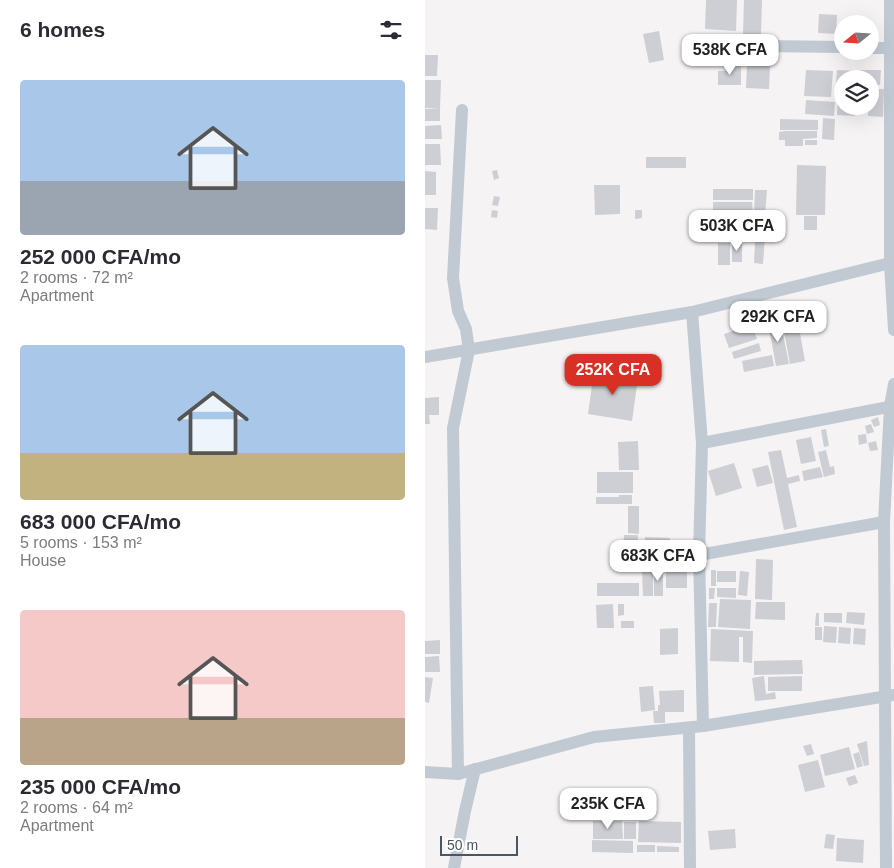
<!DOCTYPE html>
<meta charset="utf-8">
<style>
:root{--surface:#fff;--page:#f2f2f3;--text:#2b2b33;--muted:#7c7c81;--accent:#d93025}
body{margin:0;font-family:Helvetica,sans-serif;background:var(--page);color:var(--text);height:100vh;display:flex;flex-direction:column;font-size:19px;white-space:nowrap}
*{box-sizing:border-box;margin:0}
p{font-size:16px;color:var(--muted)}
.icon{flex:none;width:28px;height:28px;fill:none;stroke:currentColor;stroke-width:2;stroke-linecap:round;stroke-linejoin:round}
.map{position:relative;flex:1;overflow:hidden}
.sheet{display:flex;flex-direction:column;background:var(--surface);width:425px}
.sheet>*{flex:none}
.needle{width:32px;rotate:252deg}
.fabs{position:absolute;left:409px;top:15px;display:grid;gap:10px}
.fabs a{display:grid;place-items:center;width:45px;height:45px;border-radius:50%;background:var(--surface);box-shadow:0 5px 20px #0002;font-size:25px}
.scale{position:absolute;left:15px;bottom:12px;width:78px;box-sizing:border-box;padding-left:5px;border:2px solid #4a5661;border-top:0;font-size:14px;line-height:18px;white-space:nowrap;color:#4a5661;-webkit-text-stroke:4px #fff;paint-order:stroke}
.price{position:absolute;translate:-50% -42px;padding:0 11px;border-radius:10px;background:#fff;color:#222;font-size:16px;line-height:32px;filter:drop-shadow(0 1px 2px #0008)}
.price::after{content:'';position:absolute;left:50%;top:30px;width:15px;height:11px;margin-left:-8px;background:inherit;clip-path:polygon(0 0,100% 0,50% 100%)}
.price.current{background:var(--accent);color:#fff}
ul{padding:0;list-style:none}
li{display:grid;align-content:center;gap:10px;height:265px;padding:0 20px}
li span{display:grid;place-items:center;height:155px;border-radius:5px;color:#555}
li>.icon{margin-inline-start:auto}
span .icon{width:90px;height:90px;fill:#fffc;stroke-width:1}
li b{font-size:21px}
h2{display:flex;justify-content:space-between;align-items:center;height:60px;padding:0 20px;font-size:21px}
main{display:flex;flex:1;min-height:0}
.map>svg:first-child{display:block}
.building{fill:#cdcfd5}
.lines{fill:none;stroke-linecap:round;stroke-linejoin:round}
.minor{stroke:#c1cad2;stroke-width:12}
</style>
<main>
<section class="sheet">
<h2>6 homes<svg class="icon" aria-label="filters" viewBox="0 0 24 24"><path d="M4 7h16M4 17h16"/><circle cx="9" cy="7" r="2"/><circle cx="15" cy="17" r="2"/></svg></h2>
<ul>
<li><span style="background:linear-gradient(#a9c7e8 65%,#9aa5b1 0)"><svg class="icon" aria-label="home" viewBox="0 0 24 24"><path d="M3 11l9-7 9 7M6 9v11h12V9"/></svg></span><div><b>252 000 CFA/mo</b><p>2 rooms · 72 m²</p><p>Apartment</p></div></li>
<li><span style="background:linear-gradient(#a9c7e8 70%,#c2b280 0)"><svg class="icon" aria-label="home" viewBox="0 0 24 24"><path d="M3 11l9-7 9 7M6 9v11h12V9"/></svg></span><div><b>683 000 CFA/mo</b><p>5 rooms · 153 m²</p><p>House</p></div></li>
<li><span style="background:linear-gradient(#f6c9c9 70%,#b9a48a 0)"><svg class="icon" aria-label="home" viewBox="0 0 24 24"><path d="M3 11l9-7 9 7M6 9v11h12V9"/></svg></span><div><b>235 000 CFA/mo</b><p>2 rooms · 64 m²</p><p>Apartment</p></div></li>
</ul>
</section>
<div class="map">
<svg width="469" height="868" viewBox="0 0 469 868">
<rect width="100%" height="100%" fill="#f5f3f3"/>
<!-- building -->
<g class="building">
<polygon points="281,0 312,0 311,31 280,29"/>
<polygon points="319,0 337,0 336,34 318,34"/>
<polygon points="394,14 412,15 411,34 393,33"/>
<polygon points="234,31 239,60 224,63 218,34"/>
<polygon points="0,55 13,55 12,76 0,76"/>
<polygon points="301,65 316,65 316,85 293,85 293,71 301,71"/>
<polygon points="322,65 345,66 344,89 321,88"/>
<polygon points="381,70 408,71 406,97 379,96"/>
<polygon points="412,70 432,71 431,79 418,79 418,83 411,83"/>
<polygon points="434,70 456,70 455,85 445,85 445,79 434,79"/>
<polygon points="0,80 16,80 15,109 0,108"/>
<polygon points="445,89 459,89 458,117 443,116"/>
<polygon points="413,97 418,97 418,106 431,106 430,116 412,115"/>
<polygon points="381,100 410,102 409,116 380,114"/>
<rect x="0" y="109" width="15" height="12"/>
<polygon points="398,118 410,119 409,140 397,139"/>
<polygon points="355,119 393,120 393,130 355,130"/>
<polygon points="16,125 17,139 0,139 0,126"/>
<polygon points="360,131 392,131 392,138 378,139 378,146 360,146 360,140 354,140 354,132"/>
<rect x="380" y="140" width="12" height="5"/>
<polygon points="0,144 15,144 16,165 0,165"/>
<rect x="221" y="157" width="40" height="11"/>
<polygon points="372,165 401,166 400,215 371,215"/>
<polygon points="72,170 74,178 69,180 67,171"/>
<polygon points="0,171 11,172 11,195 0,195"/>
<polygon points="169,185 195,185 195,214 170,215"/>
<rect x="288" y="189" width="40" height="11"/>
<polygon points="330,190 342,190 340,215 329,214"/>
<polygon points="69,196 75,197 73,206 67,205"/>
<polygon points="288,202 327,202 328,213 288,214"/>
<polygon points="0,208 13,208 12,230 0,229"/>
<polygon points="67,210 73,211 72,218 66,217"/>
<polygon points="210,210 217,210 217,218 210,219"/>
<rect x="303" y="215" width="26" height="23"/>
<rect x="379" y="216" width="13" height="14"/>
<polygon points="331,222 341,222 338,264 329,263"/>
<rect x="293" y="232" width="7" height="7"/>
<rect x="293" y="243" width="12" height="22"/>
<rect x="307" y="243" width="10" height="19"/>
<polygon points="372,317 380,361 365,364 357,320"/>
<polygon points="355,319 364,364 351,366 343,322"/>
<polygon points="327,325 332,339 304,348 299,334"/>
<polygon points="334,343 336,351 309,359 307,352"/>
<polygon points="347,355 349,366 319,372 317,361"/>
<polygon points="169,371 213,378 207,421 163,414"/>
<polygon points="14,397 14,415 4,415 5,424 0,424 0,398"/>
<polygon points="453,417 455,425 449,427 446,420"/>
<polygon points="446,424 449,432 442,434 440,426"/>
<polygon points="401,429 404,446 399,447 396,430"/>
<polygon points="441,434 442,443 434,445 433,435"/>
<polygon points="386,437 391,461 376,464 371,440"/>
<polygon points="213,441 214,470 194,470 193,442"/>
<polygon points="451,441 453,450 445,451 443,443"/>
<polygon points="356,450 362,478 374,475 375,481 363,484 372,527 359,530 343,452"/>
<polygon points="401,450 405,467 409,466 410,474 399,477 393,452"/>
<polygon points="309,463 317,488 291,496 283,471"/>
<polygon points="343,465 348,483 332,487 327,469"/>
<polygon points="395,467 398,477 379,481 377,471"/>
<rect x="172" y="472" width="36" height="21"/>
<polygon points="194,495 207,495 207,504 171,504 171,497 194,497"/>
<polygon points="203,506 214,506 214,534 203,533"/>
<polygon points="199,535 213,535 212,562 198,562"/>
<polygon points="220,537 245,538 244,563 219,562"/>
<rect x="192" y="541" width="5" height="10"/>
<polygon points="331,559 348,560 347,600 330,599"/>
<rect x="241" y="566" width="21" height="22"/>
<polygon points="217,569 228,569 228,596 218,596"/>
<rect x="229" y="569" width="9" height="27"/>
<rect x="286" y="570" width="5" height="16"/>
<rect x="292" y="571" width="19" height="11"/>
<polygon points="315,571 324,572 322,596 313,595"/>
<rect x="172" y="583" width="42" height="13"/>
<polygon points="284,588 290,588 289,599 284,599"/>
<polygon points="292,588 311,588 311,598 292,597"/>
<polygon points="295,599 326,600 325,629 293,627"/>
<polygon points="331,602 360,602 360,620 330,619"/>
<polygon points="284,603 292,603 291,627 283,627"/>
<polygon points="188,604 189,628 172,628 171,605"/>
<polygon points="193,604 199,604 199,615 193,616"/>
<polygon points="422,612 440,613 439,625 421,623"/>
<polygon points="391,613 394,613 394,626 390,626"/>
<polygon points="399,613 417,613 417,623 399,622"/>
<rect x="196" y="621" width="13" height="7"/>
<polygon points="399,626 412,627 411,643 398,642"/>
<rect x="390" y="627" width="7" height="13"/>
<polygon points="414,627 426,628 425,644 413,643"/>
<polygon points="253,628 253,654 235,655 235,629"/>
<polygon points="429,628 441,629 440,645 428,644"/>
<polygon points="286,629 328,631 327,663 318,662 318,637 314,637 314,662 285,661"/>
<polygon points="15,640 15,654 0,654 0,641"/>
<polygon points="14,656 15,672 0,672 0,657"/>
<polygon points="377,660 378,674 329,675 329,661"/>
<polygon points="339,676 341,694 350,692 351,699 330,701 327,678"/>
<polygon points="377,676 377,691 343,691 343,677"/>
<polygon points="0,677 8,678 4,703 0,702"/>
<polygon points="228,686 230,710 216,712 214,687"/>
<polygon points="259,690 259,712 240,712 240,723 229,723 228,711 233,711 233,705 235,705 234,691"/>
<polygon points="442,741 444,765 439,766 432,744"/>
<polygon points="386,744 389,754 382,756 378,746"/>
<polygon points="424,747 430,769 400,776 395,755"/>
<polygon points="434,752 438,766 432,768 428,754"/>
<polygon points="393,760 400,787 380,792 373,765"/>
<polygon points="430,775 433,783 424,786 421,778"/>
<polygon points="168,821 197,821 198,839 168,839"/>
<polygon points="214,821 256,822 256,843 213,842"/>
<rect x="199" y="822" width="12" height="17"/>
<polygon points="310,829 311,848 285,850 283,831"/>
<polygon points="401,834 410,835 408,849 399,848"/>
<polygon points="412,838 439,840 438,863 411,861"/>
<polygon points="167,840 208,841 208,853 167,852"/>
<rect x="212" y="845" width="18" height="7"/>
<polygon points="232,846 254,847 254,852 232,852"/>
</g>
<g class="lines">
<!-- minor -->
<g class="minor">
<polyline points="465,0 465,264 469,330"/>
<polyline points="271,45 418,47"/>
<polyline points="445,48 465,48"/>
<polyline points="267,312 277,443"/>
<polyline points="0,357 267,312 469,262"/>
<polyline points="274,555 459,522"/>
<polyline points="278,726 274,555 277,443 469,406"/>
<polyline points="264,728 265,868"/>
<polyline points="0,772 33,774 169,737 278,726 469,695"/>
<polyline points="33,774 28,428 44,350 41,329 33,311 28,278 37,110"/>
<polyline points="29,868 40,811 50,769"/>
<polyline points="461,868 459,522 465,406 469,384"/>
</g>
</g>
</svg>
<div class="fabs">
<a><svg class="needle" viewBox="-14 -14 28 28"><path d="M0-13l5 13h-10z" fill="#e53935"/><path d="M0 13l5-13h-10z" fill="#7c7c81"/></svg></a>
<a><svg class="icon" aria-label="layers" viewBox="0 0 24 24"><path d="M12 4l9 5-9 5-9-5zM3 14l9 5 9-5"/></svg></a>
</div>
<div class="scale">50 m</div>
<b class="price" style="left:305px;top:76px">538K CFA</b>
<b class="price" style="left:312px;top:252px">503K CFA</b>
<b class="price" style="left:353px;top:343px">292K CFA</b>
<b class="price current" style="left:188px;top:396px">252K CFA</b>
<b class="price" style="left:233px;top:582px">683K CFA</b>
<b class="price" style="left:183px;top:830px">235K CFA</b>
</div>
</main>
